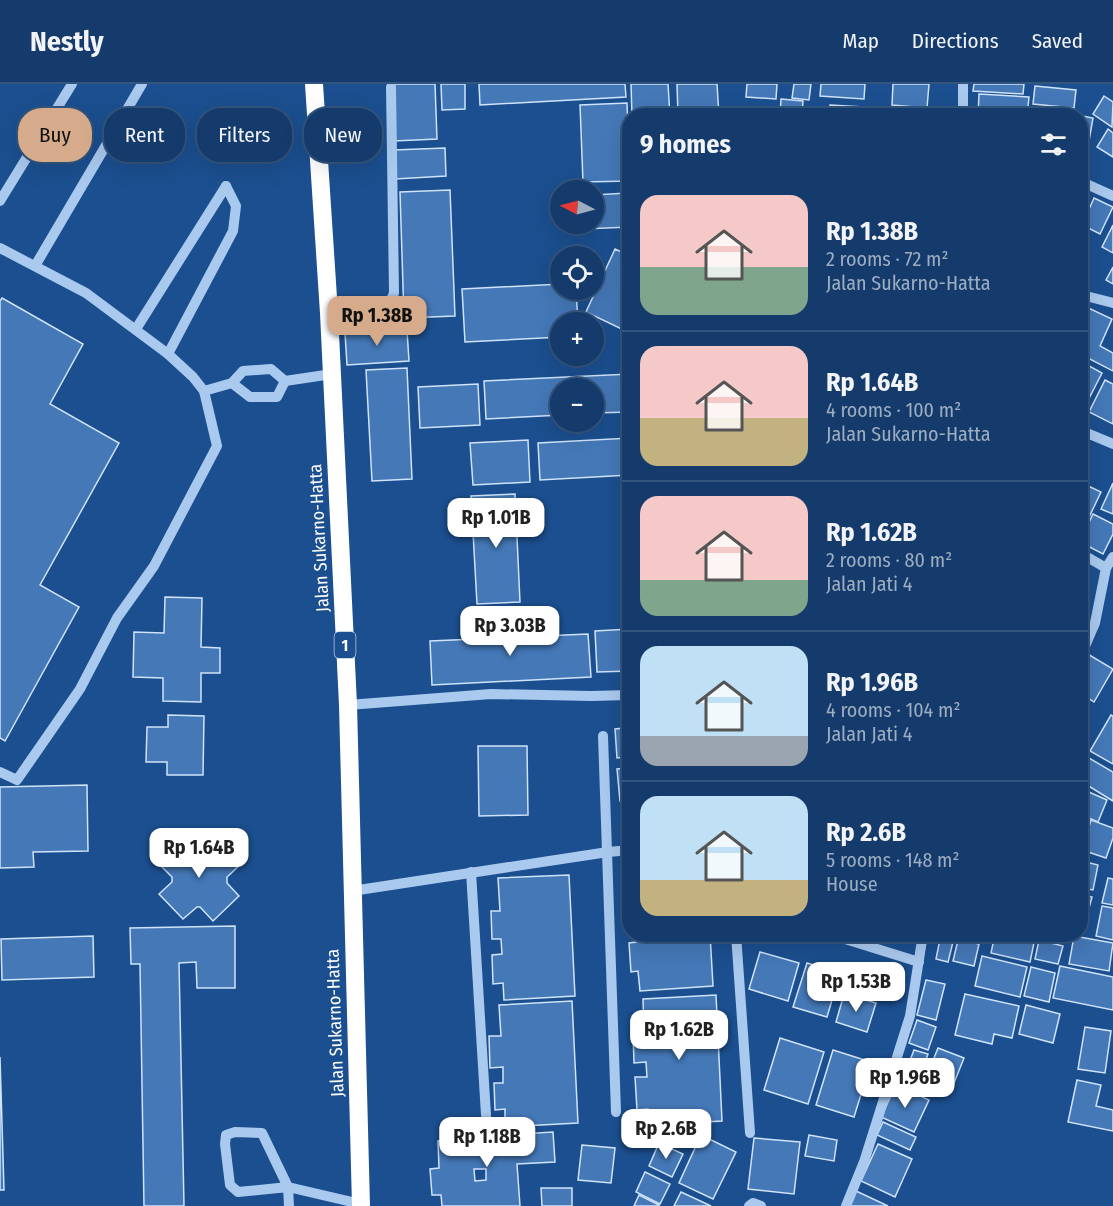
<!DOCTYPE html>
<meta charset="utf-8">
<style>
:root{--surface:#143b6b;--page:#214673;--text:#f1f3f6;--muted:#9dadc1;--line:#33557e;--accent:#d6ab8b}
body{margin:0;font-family:"Fira Sans Condensed",sans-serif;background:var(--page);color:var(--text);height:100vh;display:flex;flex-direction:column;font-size:22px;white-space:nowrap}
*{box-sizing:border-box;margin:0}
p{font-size:20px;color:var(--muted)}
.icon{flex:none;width:33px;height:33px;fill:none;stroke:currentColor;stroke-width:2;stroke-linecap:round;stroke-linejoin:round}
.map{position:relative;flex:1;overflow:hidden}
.side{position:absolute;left:622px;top:24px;width:466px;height:834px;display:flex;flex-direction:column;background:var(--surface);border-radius:24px;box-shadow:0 6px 24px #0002,0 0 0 2px var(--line)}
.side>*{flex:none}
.guide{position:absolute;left:18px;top:24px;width:514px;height:54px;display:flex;gap:12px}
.needle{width:39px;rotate:276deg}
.fabs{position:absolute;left:550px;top:96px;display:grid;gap:12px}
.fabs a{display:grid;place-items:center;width:54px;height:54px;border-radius:50%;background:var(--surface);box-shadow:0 6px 24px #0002,0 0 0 2px var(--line);font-size:30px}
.price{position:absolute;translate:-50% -51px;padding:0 14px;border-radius:12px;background:#fff;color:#222;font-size:20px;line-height:39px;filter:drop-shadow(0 2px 3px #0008)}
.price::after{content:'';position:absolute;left:50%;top:36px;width:18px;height:14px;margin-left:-9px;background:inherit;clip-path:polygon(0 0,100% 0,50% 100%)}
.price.on{background:var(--accent);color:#111}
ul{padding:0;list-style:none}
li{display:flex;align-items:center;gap:18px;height:150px;padding:0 18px}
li+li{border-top:2px solid var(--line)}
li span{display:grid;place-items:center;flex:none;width:168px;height:120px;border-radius:18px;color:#555}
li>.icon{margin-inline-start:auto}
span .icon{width:72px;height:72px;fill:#fffc;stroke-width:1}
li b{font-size:26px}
h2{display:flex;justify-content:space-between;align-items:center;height:72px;padding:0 18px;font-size:26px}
.chip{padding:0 21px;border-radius:24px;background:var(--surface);box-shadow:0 6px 24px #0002,0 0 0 2px var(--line);font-size:21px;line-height:54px}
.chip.on{background:var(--accent);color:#111}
header{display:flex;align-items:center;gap:36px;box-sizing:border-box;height:84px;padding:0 30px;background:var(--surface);border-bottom:2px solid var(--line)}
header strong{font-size:28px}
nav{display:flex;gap:33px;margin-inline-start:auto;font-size:21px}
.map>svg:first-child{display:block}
.building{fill:#4478b7;stroke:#cfe3fa;stroke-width:1.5;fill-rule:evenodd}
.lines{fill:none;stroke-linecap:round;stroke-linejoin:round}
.minor{stroke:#a9c9ee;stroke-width:10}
.highway{stroke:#fff;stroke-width:18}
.labels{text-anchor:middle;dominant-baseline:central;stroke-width:6;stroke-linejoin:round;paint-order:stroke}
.shield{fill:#1b4f8f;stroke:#bbcadd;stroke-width:1.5}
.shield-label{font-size:16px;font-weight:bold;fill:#fff}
.street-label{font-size:18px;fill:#fff;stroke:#1b4f8f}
</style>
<header>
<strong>Nestly</strong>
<nav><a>Map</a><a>Directions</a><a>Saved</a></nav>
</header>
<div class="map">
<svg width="1113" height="1122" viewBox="0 0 1113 1122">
<rect width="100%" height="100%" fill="#1b4f8f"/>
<!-- building -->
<g class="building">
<polygon points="392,0 435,0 437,55 394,57"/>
<polygon points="441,0 465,0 465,25 442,26"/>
<polygon points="479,0 625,0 626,13 480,21"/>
<polygon points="631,0 668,0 670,32 632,32"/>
<polygon points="677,0 717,0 719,32 678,32"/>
<polygon points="747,0 777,0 776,15 746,13"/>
<polygon points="794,0 811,0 809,16 792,14"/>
<polygon points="821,0 865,0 864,15 820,12"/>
<polygon points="893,0 929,0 927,24 892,21"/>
<polygon points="974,0 1024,0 1023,10 973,7"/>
<polygon points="1035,2 1076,6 1074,24 1033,20"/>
<polygon points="979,10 1029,13 1027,32 978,32"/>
<polygon points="1104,12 1113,18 1112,43 1093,30"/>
<polygon points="781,15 803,17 802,32 780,32"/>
<polygon points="627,19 630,97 583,98 580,21"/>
<polygon points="830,21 864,23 863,32 829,32"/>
<polygon points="1032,26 1067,29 1067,32 1032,32"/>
<polygon points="1082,32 1093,34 1089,57 1082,56"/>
<polygon points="1108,45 1113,49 1113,73 1097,63"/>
<polygon points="445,64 446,92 395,95 394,66"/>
<polygon points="450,106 455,232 404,234 400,108"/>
<polygon points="627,109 629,143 584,145 583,140 594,140 594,111"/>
<polygon points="1094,114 1113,123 1100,150 1082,141"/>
<polygon points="1113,141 1113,169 1102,163"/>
<polygon points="615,165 630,172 630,249 586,228"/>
<polygon points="1113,183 1113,200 1106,196"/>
<polygon points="561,200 561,206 576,206 578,238 561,238 561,253 465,258 462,205"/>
<polygon points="2,214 83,260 50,320 119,359 40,501 79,523 5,657 0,654 0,217"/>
<polygon points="1082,221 1112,235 1100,262 1113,269 1113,287 1082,271"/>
<polygon points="407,246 409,277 347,281 345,249"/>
<polygon points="1082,278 1102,289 1083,326 1082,325"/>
<polygon points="407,284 412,395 372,397 366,286"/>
<polygon points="630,290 630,328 594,329 594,304 561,304 561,331 486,335 484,297"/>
<polygon points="1105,296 1113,300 1113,340 1089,328"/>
<polygon points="478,300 480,341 420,344 418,303"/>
<polygon points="630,354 630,391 540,396 538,359"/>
<polygon points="528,356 530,398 473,401 470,359"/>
<polygon points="1082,399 1101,408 1082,448"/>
<polygon points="1113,399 1113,430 1101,425"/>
<polygon points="515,410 520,518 477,520 471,412"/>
<polygon points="1093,430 1113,440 1113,450 1103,470 1082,459 1082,453"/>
<polygon points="165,513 202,514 201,563 220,564 220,589 201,589 201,618 163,617 163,594 133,593 134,548 164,549"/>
<polygon points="518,530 519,553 588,550 591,593 432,601 430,557 499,554 498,531"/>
<polygon points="630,545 630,587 597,588 595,547"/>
<polygon points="1086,569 1113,585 1094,618 1082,610 1082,576"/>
<polygon points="622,617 630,617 630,716 620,717 617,685 627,684 626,673 617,674 615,645 624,644"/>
<polygon points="168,631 204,632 203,691 167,691 167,678 146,678 147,643 168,643"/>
<polygon points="1111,631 1113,632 1113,680 1090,667"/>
<polygon points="478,662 527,662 528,731 479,732"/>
<polygon points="1082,670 1113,688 1113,717 1082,698"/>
<polygon points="87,701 88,767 33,768 34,783 0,784 0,703"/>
<polygon points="1082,705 1107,716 1098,738 1082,731"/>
<polygon points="1091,736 1113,744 1113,754 1106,774 1082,766"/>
<polygon points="183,753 195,766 204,766 217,755 241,780 227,793 227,799 239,812 213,837 200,823 197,823 183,835 159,810 172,798 172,793 157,778"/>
<polygon points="1082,777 1098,781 1093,806 1082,804"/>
<polygon points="569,791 575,912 504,916 503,899 493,900 492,871 502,870 501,855 492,855 491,827 500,827 498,794"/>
<polygon points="1108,794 1113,795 1113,821 1102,819"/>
<polygon points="1082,811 1092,813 1086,835 1082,834"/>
<polygon points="630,817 630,845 625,845 624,818"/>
<polygon points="1102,822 1113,824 1113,856 1096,852"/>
<polygon points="235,842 235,904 197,904 196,878 179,879 184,1122 144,1122 140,880 131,880 130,844"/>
<polygon points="636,850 710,850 713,902 640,907 638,887 631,888 629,859 636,858"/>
<polygon points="941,850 955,850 948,878 936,875"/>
<polygon points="995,850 1019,850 1035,854 1030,878 991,869"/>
<polygon points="1049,850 1071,850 1070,856"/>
<polygon points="93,852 94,893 2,896 1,855"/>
<polygon points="1074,852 1113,859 1109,887 1069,880"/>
<polygon points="958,856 979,860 974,882 953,877"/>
<polygon points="1039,856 1063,862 1058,880 1035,875"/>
<polygon points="760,868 799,879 788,917 749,905"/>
<polygon points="982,872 1027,883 1020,913 975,902"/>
<polygon points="807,879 840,889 827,933 793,923"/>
<polygon points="1060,882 1113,893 1113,926 1053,914"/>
<polygon points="1031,883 1055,889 1049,918 1024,912"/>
<polygon points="849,886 868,892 862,913 843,907"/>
<polygon points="926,896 945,900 936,936 917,931"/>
<polygon points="844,910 876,919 867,948 836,938"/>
<polygon points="965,910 1019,922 1012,954 994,950 992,960 955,951"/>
<polygon points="716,911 722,1037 649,1041 648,1025 637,1026 635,993 647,993 646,978 634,979 633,948 644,948 643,915"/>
<polygon points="572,917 578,1039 505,1043 505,1025 495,1026 494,999 503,999 503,983 490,984 489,952 501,952 499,921"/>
<polygon points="1026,921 1060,930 1053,959 1019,950"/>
<polygon points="917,936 936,943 928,966 909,959"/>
<polygon points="1085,943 1111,947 1105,989 1078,985"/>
<polygon points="780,954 824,968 808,1020 764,1006"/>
<polygon points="938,964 964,974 954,999 928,989"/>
<polygon points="833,966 871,978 854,1033 816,1021"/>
<polygon points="914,966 928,970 920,992 906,987"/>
<polygon points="0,973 4,1106 0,1106"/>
<polygon points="907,990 922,995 918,1006 903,1000"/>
<polygon points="1077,996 1101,1001 1096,1022 1113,1026 1113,1047 1068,1038"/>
<polygon points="896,1001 929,1016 914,1048 881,1033"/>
<polygon points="883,1038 916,1053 910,1066 877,1051"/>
<path d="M553,1048l2,30 -38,2 3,42h-78l-1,-11h-9l-2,-26 9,-1 -1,-27 18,-1v-2zM474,1085h12v11l-11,1z"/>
<polygon points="701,1051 736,1068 713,1115 679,1099"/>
<polygon points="809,1051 837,1056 834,1077 805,1072"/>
<polygon points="754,1054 800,1058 794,1110 748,1105"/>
<polygon points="659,1059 683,1070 672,1093 649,1082"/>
<polygon points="878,1060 912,1075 895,1113 861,1097"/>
<polygon points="582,1061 615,1064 611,1099 578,1096"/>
<polygon points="645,1088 670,1100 660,1120 636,1108"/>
<polygon points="541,1104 572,1104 572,1122 542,1122"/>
<polygon points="856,1107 888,1122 849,1122"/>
<polygon points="681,1108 711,1122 674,1122"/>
<polygon points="639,1111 659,1121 659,1122 634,1122"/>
</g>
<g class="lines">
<!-- minor -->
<g class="minor">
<polyline points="963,32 963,0"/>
<polyline points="1082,98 1113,112"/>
<polyline points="0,117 72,0"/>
<polyline points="0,164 86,209 168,270 193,293 204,307 217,362 154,482 117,534 80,605 17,696 0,688"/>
<polyline points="35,182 142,0"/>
<polyline points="1082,211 1113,219"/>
<path d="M329,229c24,0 57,7 65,-20l-3,-206"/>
<polyline points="136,245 226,102"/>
<polyline points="168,270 233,147 236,122 226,102"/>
<polyline points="285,297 332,290"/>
<polyline points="232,299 250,313 277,313 285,297"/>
<polyline points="204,307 232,299 243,287 271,285 285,297"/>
<polyline points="1082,347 1113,360"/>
<polyline points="1082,470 1106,484 1095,539 1082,569"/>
<polyline points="1106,484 1113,473"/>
<polyline points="348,621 491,610 591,612 630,611"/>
<polyline points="603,652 616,1028"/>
<polyline points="471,788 487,1047"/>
<polyline points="352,807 608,768 630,766"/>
<polyline points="736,850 750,1049"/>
<polyline points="829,850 919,878"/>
<polyline points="289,1122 288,1103 262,1049 235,1048 226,1051 225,1060 230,1101 238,1108 288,1103 361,1120"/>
<polyline points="749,1122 753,1119 761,1122"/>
<polyline points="846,1122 864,1078 910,932 923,850"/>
</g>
<!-- highway -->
<polyline class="highway" points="314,0 329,229 348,621 361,1122"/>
</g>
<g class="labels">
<!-- shield labels -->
<rect class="shield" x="334.5" y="548" width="21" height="26" rx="4.5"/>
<g class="shield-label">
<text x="345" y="561">1</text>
</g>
<!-- street labels -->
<g class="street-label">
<text transform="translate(319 454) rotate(-93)">Jalan Sukarno-Hatta</text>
<text transform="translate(335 939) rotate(-92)">Jalan Sukarno-Hatta</text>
</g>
</g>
</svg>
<div class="fabs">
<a><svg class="needle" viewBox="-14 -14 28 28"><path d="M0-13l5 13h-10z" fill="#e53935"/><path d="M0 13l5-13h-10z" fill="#9dadc1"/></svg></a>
<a><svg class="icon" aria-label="locate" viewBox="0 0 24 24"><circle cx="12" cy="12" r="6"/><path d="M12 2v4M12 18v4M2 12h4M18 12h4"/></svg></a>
<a>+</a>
<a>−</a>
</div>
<b class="price on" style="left:377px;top:263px">Rp 1.38B</b>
<b class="price" style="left:496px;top:465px">Rp 1.01B</b>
<b class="price" style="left:510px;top:573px">Rp 3.03B</b>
<b class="price" style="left:199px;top:795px">Rp 1.64B</b>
<b class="price" style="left:856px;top:929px">Rp 1.53B</b>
<b class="price" style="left:679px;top:977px">Rp 1.62B</b>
<b class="price" style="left:905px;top:1025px">Rp 1.96B</b>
<b class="price" style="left:666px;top:1076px">Rp 2.6B</b>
<b class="price" style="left:487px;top:1084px">Rp 1.18B</b>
<div class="guide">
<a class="chip on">Buy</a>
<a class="chip">Rent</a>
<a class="chip">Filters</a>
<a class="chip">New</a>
</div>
<section class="side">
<h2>9 homes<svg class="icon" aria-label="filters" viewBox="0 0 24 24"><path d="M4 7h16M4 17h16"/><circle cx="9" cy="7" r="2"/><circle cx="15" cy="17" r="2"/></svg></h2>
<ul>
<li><span style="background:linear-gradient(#f6c9c9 60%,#7fa58c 0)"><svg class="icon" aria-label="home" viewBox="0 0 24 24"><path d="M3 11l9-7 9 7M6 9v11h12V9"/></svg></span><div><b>Rp 1.38B</b><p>2 rooms · 72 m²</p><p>Jalan Sukarno-Hatta</p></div></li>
<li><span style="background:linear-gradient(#f6c9c9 60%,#c2b280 0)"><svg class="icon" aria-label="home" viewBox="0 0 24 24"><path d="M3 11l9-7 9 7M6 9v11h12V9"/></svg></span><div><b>Rp 1.64B</b><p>4 rooms · 100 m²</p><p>Jalan Sukarno-Hatta</p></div></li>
<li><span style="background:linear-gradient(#f6c9c9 70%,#7fa58c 0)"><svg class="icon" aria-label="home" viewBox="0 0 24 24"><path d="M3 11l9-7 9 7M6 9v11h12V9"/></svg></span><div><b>Rp 1.62B</b><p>2 rooms · 80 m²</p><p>Jalan Jati 4</p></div></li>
<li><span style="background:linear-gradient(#bfe0f5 75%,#9aa5b1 0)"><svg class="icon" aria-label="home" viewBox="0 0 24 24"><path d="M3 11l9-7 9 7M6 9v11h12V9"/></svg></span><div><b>Rp 1.96B</b><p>4 rooms · 104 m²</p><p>Jalan Jati 4</p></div></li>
<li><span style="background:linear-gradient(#bfe0f5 70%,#c2b280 0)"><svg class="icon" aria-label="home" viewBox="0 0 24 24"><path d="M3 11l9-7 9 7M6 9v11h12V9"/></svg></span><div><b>Rp 2.6B</b><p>5 rooms · 148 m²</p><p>House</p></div></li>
</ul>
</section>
</div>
